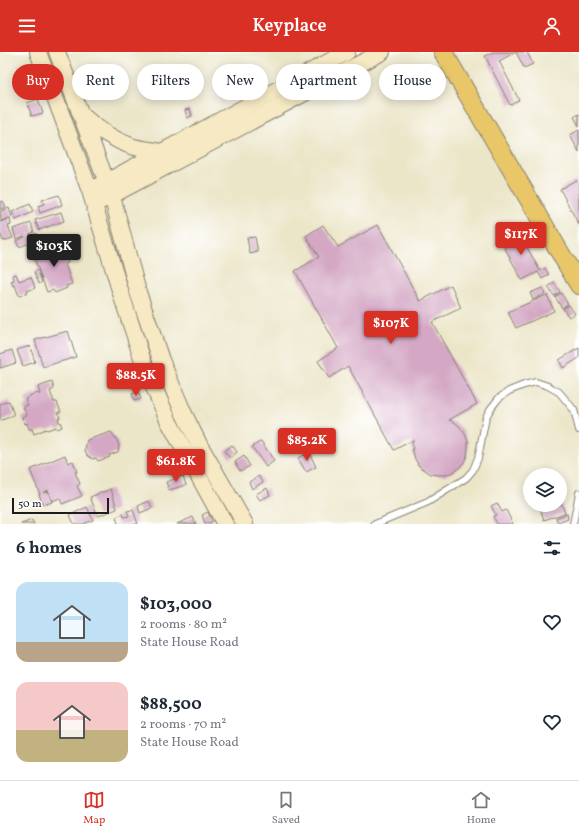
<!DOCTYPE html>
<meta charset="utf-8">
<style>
:root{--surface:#fff;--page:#f2f2f3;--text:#1f2937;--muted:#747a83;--line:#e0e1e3;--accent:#d93025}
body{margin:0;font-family:Vollkorn,serif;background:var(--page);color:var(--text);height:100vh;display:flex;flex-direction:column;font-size:15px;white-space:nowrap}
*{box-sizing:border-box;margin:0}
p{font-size:13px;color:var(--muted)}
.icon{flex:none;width:22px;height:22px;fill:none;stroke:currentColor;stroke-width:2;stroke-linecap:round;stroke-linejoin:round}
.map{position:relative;height:472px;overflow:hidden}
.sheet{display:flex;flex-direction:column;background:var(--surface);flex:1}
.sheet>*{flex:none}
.top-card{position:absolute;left:12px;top:12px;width:555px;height:36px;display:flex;gap:8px}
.tools{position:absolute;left:523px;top:416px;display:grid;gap:8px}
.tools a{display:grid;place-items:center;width:44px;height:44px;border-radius:50%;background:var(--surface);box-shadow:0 2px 10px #0003;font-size:20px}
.scale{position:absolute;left:12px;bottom:10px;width:97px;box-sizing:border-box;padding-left:4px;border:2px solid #1c1c1c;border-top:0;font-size:11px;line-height:14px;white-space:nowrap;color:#1c1c1c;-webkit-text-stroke:3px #fff;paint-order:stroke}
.price{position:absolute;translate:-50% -34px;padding:0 9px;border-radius:4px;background:var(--accent);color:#fff;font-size:13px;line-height:26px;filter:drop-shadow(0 1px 2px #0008)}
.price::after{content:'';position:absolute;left:50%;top:24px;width:12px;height:9px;margin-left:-6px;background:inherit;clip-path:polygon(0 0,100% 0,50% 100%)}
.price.selected{background:#222;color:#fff}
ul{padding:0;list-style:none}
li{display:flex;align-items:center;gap:12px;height:100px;padding:0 16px}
li span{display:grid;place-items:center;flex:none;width:112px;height:80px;border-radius:12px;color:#555}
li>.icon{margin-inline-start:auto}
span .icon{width:48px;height:48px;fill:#fffc;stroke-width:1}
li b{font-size:17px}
h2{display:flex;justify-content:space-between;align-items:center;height:48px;padding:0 16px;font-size:17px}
.tag{padding:0 14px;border-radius:18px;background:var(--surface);box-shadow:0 2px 10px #0003;font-size:14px;line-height:36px}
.tag.selected{background:var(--accent);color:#fff}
header{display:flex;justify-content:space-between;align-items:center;height:52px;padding:0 16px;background:var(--accent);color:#fff;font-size:18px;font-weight:600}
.dock{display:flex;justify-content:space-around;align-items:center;height:56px;border-top:1px solid var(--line);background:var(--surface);font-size:11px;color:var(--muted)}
.dock a{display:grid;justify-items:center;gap:2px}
.dock .selected{color:var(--accent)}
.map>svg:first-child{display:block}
.building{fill:#d4a8c5}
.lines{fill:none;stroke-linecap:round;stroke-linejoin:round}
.lane-casing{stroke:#848172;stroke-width:8}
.secondary-casing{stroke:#848172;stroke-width:18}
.primary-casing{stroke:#848172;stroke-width:20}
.lane{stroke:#fff;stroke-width:6}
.secondary{stroke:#f6e9c3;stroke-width:16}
.primary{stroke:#e9c769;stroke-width:18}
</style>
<header><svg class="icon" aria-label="menu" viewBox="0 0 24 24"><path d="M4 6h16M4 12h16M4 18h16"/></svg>Keyplace<svg class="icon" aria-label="person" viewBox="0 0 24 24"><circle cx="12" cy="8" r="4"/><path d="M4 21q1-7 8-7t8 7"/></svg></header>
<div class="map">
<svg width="579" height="472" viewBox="0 0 579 472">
<rect width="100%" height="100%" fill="#fff"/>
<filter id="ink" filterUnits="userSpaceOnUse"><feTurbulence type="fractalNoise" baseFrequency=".025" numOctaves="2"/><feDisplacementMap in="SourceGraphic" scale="8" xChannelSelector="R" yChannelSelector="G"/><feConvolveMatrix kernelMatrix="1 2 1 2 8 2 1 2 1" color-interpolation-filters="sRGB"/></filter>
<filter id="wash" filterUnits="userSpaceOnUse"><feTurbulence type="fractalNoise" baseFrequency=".012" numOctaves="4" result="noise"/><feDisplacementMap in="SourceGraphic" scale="16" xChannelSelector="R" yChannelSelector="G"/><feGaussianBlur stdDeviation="0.9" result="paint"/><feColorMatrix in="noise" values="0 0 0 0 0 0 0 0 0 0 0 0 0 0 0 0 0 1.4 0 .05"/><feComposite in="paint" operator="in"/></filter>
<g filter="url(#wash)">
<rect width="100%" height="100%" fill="#ece6c9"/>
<g id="blocks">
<!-- building -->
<g class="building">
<polygon points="493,0 527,0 533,12 524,16 516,0 499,9 519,48 510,53 485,4"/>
<polygon points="228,29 234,37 221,45 216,36"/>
<polygon points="38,47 43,61 32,64 27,51"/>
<polygon points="190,57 192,64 187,66 185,58"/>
<polygon points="579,62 579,74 574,65"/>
<polygon points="579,78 579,100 570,83"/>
<polygon points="576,128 579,133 579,173 560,137"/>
<polygon points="59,143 62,153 40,161 38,154 44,152 42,148"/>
<polygon points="3,149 6,155 0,157 0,150"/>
<polygon points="30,152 33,160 16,168 12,160"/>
<polygon points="9,156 12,165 1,169 0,159"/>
<polygon points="61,160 64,169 39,178 35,168"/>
<polygon points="10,167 11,173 8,174 13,186 3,189 0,181 0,170"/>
<polygon points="31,171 34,180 29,182 30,184 36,181 38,188 19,195 16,189 25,185 24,184 16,187 13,177"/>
<polygon points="323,173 338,195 378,173 420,249 451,233 461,256 432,270 477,352 449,368 456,371 461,376 465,382 468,389 468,396 467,404 464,410 459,416 453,420 446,423 439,423 431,422 419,414 415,407 413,400 412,393 413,388 394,398 348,314 329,326 318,309 338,296 295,219 319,205 306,184"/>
<polygon points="517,177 540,219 545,216 549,223 542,227 538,220 522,228 500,187"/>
<polygon points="255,185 258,200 250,202 247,186"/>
<polygon points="60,189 68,211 65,212 72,232 66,234 67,236 55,241 53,238 47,240 34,206 43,203 41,196"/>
<polygon points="38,218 42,230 39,232 34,220"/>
<polygon points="16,222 19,229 31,225 35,236 27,239 28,241 19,244 15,233 13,234 11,229 14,228 13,223"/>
<polygon points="554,231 560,240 554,244 548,235"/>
<polygon points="542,236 545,242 533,248 530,241"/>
<polygon points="561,241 568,252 562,256 555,245"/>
<polygon points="547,243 554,259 516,276 508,260"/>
<polygon points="569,253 575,262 569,265 563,257"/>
<polygon points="68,279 76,305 43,315 35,288"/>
<polygon points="30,294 35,310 23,314 17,298"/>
<polygon points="579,296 579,306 563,316 559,308"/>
<polygon points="12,298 16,311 0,316 0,302"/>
<polygon points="52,330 54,337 50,339 54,350 57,350 61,360 58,360 60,366 58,366 59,370 60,370 62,375 57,377 56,375 47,378 46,377 34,382 32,377 29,377 27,371 25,372 22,365 27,363 23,355 28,353 25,347 29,345 29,344 37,341 38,342 40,342 38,335"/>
<polygon points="138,340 141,347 134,349 132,342"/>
<polygon points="9,349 14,363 0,369 0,352"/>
<polygon points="111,380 117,388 119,394 118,400 109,403 110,405 98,409 96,406 93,407 87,403 85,398 87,388"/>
<polygon points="261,389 274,409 266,415 252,395"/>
<polygon points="232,393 237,400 230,406 224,399"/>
<polygon points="309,400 316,415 306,420 298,406"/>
<polygon points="65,403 68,411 73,409 77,420 75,420 80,432 77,434 82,444 62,452 60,446 52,449 48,438 43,440 48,439 52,450 43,453 39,442 40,442 30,418"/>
<polygon points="244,404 250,414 240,419 235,410"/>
<polygon points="181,411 186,422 179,424 175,413"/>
<polygon points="183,424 186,433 169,438 166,430"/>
<polygon points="259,424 263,430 252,437 249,430"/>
<polygon points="267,436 270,443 260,448 256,442"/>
<polygon points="111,437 117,457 98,464 90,445"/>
<polygon points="560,448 565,461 544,468 539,453 560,453"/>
<polygon points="149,449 152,456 140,461 138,454"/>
<polygon points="497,451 502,460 506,458 513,472 497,472 493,464 496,463 491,454"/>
<polygon points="87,455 93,468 83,472 74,472 70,463"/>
<polygon points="133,458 138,472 118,472 116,465 123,462 124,465 129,464 127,459"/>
<polygon points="208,460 212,470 205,472 202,463"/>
<polygon points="567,462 568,467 558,471 556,466"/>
<polygon points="193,465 196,472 177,472"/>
<polygon points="32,468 34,472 21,472"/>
</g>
</g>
</g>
<g filter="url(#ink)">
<use href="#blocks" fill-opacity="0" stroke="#848172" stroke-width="1"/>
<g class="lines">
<defs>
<g id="lane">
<polyline points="375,472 428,450 466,426 473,418 478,406 486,365 491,356 499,346 509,339 524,333 536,330 548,334 559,340 574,358 579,378"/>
<polyline points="573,472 579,441"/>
</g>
<g id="secondary">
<polyline points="38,0 90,139 122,245 145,315 169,370 225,472"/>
<polyline points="57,0 112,144 138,240 161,308 184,362 199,392 245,472"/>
<path d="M83,64c14,13 29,23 48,30 9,3 20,4 30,6"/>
<polyline points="97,135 347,0"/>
<polyline points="103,148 382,0"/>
</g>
<polyline id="primary" points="443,0 579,233"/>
</defs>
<!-- lane casing -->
<use href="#lane" class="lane-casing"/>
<!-- secondary casing -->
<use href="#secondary" class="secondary-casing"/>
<!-- primary casing -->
<use href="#primary" class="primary-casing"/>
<!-- lane -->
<use href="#lane" class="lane"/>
<!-- secondary -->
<use href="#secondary" class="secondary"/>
<!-- primary -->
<use href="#primary" class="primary"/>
</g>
</g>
</svg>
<div class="tools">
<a><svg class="icon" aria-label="layers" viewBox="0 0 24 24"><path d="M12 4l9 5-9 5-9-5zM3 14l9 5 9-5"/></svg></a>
</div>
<div class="scale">50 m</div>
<b class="price" style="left:521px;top:204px">$117K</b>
<b class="price selected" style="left:54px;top:216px">$103K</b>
<b class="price" style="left:391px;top:293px">$107K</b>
<b class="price" style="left:136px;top:345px">$88.5K</b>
<b class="price" style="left:307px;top:410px">$85.2K</b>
<b class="price" style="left:176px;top:431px">$61.8K</b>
<div class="top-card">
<a class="tag selected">Buy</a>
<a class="tag">Rent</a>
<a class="tag">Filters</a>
<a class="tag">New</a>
<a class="tag">Apartment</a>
<a class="tag">House</a>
</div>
</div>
<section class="sheet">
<h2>6 homes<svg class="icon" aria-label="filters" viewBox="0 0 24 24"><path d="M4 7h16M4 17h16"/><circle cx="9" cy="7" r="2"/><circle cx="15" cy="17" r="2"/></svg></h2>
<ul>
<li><span style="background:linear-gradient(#bfe0f5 75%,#b9a48a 0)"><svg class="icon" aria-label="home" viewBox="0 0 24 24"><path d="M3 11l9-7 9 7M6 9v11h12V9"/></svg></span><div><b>$103,000</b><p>2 rooms · 80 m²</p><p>State House Road</p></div><svg class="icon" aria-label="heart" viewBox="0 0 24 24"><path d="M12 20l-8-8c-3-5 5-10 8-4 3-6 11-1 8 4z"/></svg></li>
<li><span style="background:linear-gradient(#f6c9c9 60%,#c2b280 0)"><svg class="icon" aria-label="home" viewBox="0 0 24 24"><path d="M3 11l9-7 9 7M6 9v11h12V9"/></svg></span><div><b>$88,500</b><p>2 rooms · 70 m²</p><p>State House Road</p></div><svg class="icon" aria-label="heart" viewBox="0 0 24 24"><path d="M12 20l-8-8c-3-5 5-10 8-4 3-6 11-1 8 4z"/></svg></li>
</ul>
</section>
<nav class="dock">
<a class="selected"><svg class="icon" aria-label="map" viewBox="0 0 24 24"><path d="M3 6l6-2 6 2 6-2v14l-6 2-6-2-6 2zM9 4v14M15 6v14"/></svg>Map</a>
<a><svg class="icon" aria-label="saved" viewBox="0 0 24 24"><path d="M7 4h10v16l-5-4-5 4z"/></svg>Saved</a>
<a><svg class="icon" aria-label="home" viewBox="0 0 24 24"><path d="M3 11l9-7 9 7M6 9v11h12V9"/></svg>Home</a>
</nav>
